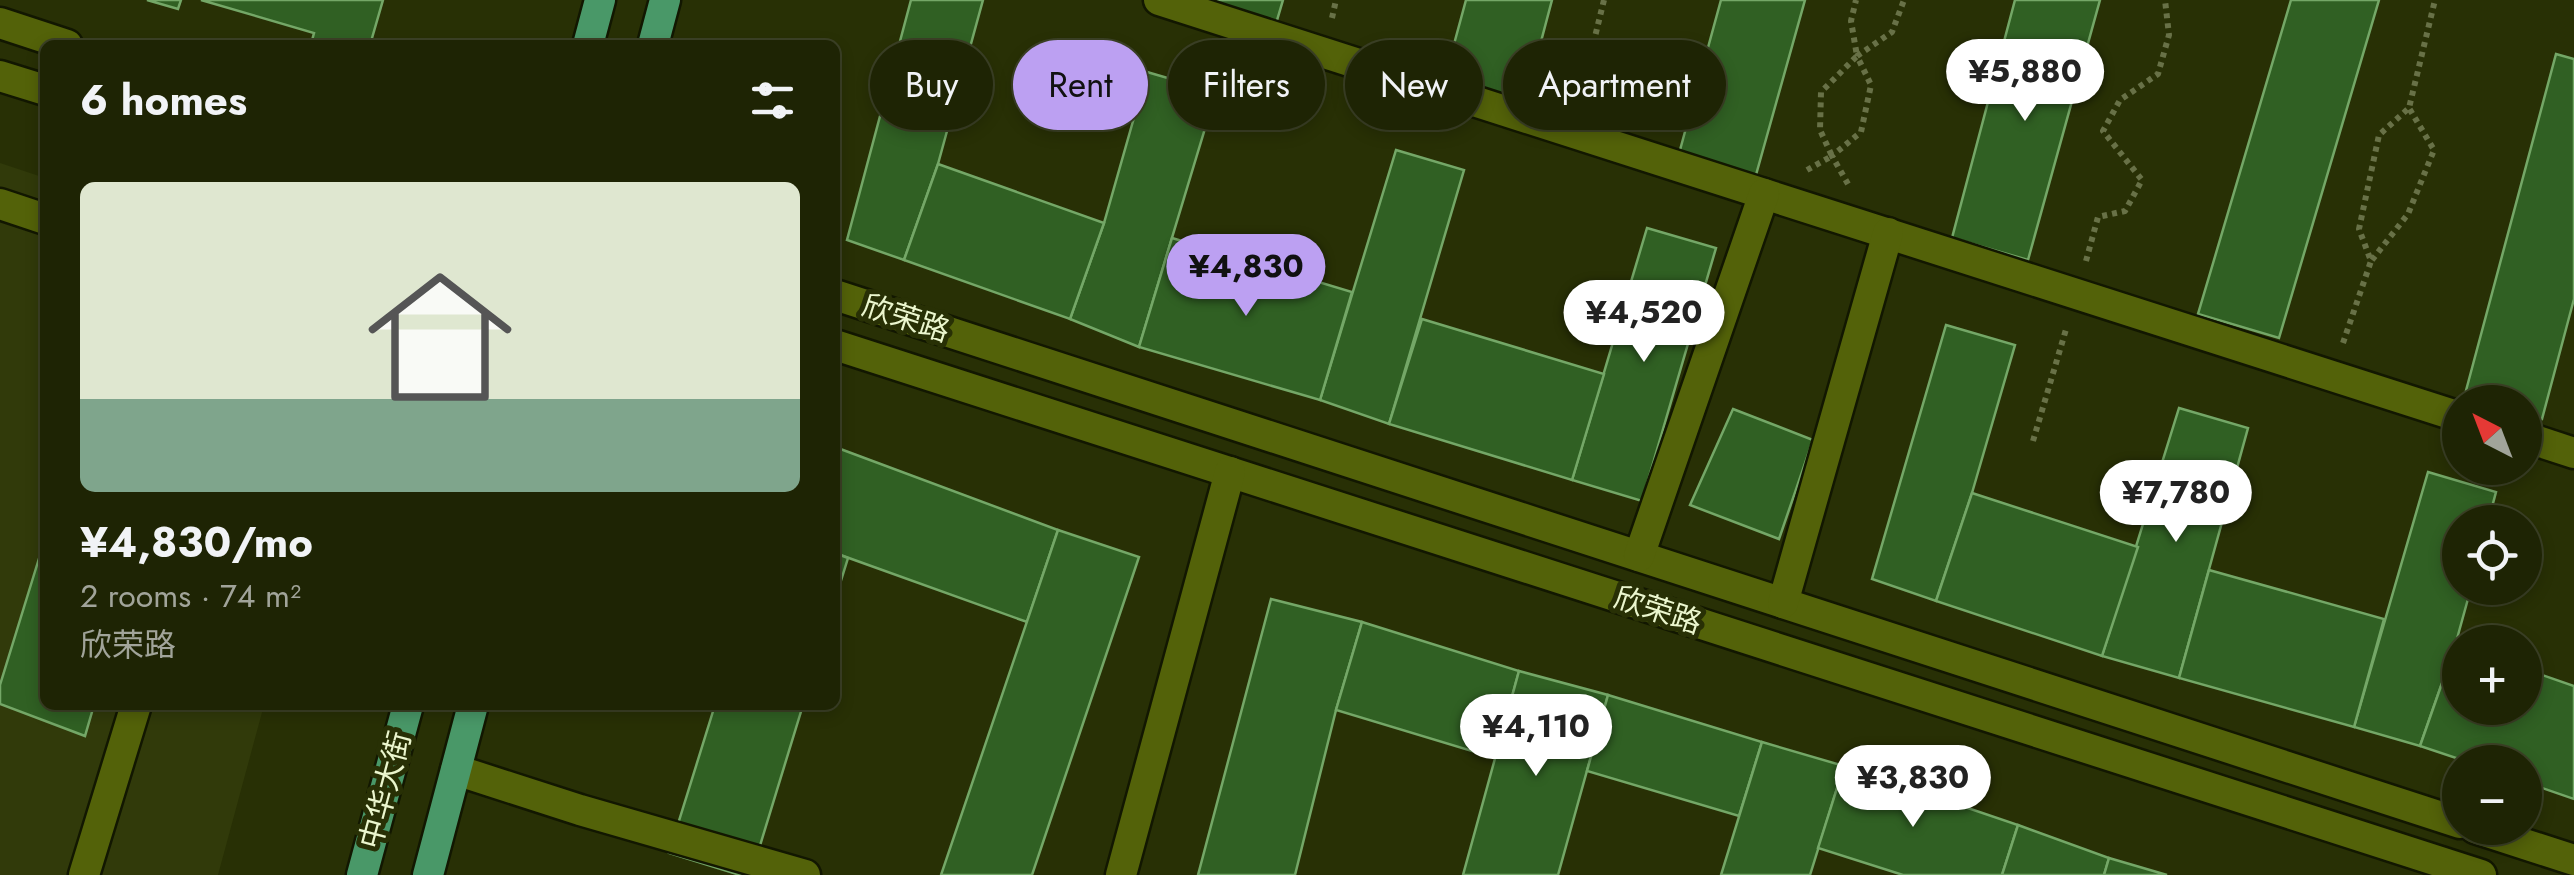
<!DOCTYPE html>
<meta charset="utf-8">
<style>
:root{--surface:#1e2404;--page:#2b3013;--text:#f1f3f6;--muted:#a1a49a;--line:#3c4126;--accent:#bca0f2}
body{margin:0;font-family:Jost,"Noto Sans SC",sans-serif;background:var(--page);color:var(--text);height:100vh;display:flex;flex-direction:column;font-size:38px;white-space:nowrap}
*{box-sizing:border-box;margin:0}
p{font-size:32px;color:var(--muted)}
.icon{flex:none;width:55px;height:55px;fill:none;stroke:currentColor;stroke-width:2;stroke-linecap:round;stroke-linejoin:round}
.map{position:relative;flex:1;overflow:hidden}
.sheet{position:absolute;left:40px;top:40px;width:800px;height:670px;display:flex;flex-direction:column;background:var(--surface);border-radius:15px;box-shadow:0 5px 15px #0003,0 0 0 2px var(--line)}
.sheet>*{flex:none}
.top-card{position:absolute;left:870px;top:40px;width:950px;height:90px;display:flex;gap:20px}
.needle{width:65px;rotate:318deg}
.tools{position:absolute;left:2442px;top:385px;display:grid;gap:20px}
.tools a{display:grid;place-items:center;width:100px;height:100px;border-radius:50%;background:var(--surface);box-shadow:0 5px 15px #0003,0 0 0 2px var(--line);font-size:50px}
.price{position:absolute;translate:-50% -85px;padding:0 22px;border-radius:35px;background:#fff;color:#222;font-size:32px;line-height:65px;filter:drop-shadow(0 2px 5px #0008)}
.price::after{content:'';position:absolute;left:50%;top:60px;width:30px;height:22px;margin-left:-15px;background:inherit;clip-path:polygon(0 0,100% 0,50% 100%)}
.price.current{background:var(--accent);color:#111}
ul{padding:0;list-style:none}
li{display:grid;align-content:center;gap:20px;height:530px;padding:0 40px}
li+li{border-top:2px solid var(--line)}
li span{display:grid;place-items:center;height:310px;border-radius:15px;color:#555}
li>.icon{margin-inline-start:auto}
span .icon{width:180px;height:180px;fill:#fffc;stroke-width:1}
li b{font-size:42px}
h2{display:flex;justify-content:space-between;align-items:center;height:120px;padding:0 40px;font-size:42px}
.tag{padding:0 35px;border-radius:45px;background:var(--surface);box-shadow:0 5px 15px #0003,0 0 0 2px var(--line);font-size:35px;line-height:90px}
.tag.current{background:var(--accent);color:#111}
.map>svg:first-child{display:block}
.built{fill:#313a0a}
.building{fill:#306023;stroke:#74a767;stroke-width:2.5}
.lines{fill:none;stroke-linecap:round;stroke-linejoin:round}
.minor-casing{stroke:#121701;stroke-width:35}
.major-casing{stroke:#121701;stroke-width:35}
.path{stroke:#687147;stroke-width:6;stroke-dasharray:5 5;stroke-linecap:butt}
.minor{stroke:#536209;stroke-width:30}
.major{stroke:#499868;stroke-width:30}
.labels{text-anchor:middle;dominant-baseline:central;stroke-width:10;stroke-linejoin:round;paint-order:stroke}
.street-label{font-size:30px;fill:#ebf6ce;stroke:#283005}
</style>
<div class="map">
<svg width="2574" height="875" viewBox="0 0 2574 875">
<rect width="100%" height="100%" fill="#283005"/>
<!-- built -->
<polygon class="built" points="0,163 45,178 45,705 264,705 218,875 0,875"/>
<!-- building -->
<g class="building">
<polygon points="147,0 181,0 178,9"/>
<polygon points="201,0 383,0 370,45 316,45 311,44 314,33"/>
<polygon points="911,0 983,0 938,164 904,260 847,240"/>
<polygon points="1204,0 1283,0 1275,27"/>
<polygon points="1466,0 1552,0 1525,102 1444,81"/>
<polygon points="1721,0 1805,0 1754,182 1677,161"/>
<polygon points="2015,0 2100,0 2028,260 1952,238"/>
<polygon points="2291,0 2379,0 2279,338 2198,314"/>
<polygon points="2556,54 2574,59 2574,299 2542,419 2525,415 2525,402 2479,402 2464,398"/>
<polygon points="1147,72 1216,92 1139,347 1070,319 1104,223"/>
<polygon points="1396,150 1464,170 1389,424 1320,400"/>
<polygon points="938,164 1104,223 1070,319 904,260"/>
<polygon points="1647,228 1716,248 1642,501 1572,480"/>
<polygon points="1172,238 1352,292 1320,400 1139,347"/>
<polygon points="1422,319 1604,374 1572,480 1389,424"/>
<polygon points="1946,325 2015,345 1972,493 1936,601 1872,579"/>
<polygon points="2179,408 2248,428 2179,678 2102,656"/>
<polygon points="1733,409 1813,440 1779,539 1690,505"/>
<polygon points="835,447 1058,530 1027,622 835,553"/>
<polygon points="2428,472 2496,492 2488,522 2460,522 2460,588 2471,588 2455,646 2420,746 2354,727"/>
<polygon points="1972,493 2138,547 2102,656 1936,601"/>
<polygon points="1058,530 1139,557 1032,875 941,875"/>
<polygon points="45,539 45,705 94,705 85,736 0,704 0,685"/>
<polygon points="835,553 848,558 835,600"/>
<polygon points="2209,570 2384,619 2354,727 2179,678"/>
<polygon points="1271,599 1362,622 1336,710 1295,875 1198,875"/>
<polygon points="1362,622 1519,671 1495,758 1336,710"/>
<polygon points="2455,646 2460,647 2460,708 2525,708 2525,669 2574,686 2574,799 2525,782 2525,762 2468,762 2420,746"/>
<polygon points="1519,671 1608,695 1558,875 1463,875"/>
<polygon points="1608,695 1762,742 1739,816 1587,771"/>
<polygon points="715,705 803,705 751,875 740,875 669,853"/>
<polygon points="1762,742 1844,766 1810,875 1721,875"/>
<polygon points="1844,766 2018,825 2002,875 1903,875 1818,848"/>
<polygon points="2018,825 2109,858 2104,875 2002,875"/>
<polygon points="2109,858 2167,875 2104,875"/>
</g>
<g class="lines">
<defs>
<g id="minor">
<polyline points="1159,0 2460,417"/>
<polyline points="0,23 67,45"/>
<polyline points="0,76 45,90"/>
<polyline points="0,204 45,219"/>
<polyline points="835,295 2460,823"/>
<polyline points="835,345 2481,875"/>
<polyline points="2525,437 2574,453"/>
<polyline points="1639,556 1764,194"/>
<polyline points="1783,603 1888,233"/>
<polyline points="456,770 580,810 805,875"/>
<polyline points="2475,828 2574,860"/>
<polyline points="84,875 136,705"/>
<polyline points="1121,875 1230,472"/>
</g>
<g id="major">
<polyline points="588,45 600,0"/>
<polyline points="653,45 665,0"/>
<polyline points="362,875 408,705"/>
<polyline points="428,875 473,705"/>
</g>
</defs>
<!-- minor casing -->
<use href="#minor" class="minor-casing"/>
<!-- major casing -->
<use href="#major" class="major-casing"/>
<!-- path -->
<g class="path">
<polyline points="1332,18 1336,0"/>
<polyline points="1579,102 1604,0"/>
<polyline points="1807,170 1832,156 1820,130 1821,92 1857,56 1851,21 1856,0"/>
<polyline points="1848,184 1832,156 1861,132 1871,85 1857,56 1892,32 1904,0"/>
<polyline points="2372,260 2408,214 2434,150 2409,108"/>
<polyline points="2086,261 2098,217 2125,211 2142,180 2103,131 2120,100 2158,74 2169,35 2165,0"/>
<polyline points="2343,343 2371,261 2359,229 2379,135 2409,108 2435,0"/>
<polyline points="2033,441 2067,326"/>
</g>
<!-- minor -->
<use href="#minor" class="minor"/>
<!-- major -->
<use href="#major" class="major"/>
</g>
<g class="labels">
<!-- street labels -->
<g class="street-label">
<text transform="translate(906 318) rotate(18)">欣荣路</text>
<text transform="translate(1658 610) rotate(18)">欣荣路</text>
<text transform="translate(385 790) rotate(-75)">中华大街</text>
</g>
</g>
</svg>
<div class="tools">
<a><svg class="needle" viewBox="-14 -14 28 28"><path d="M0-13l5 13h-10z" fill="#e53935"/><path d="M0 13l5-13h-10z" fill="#a1a49a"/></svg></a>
<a><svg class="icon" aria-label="locate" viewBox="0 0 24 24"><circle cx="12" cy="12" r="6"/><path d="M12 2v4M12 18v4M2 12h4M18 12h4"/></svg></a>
<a>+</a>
<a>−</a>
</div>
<b class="price" style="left:2025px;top:124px">¥5,880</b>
<b class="price current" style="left:1246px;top:319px">¥4,830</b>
<b class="price" style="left:1644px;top:365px">¥4,520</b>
<b class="price" style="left:2176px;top:545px">¥7,780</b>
<b class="price" style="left:1536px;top:779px">¥4,110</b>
<b class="price" style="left:1913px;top:830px">¥3,830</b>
<div class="top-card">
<a class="tag">Buy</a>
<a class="tag current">Rent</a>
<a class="tag">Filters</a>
<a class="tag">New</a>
<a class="tag">Apartment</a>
</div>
<section class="sheet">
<h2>6 homes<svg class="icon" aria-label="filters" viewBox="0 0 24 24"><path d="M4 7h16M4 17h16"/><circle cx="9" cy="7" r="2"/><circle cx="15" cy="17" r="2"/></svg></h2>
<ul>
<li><span style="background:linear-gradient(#dfe7d0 70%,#7fa58c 0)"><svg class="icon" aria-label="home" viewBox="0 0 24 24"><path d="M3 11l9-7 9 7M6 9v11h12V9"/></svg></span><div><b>¥4,830/mo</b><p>2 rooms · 74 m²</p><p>欣荣路</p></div></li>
</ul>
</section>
</div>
